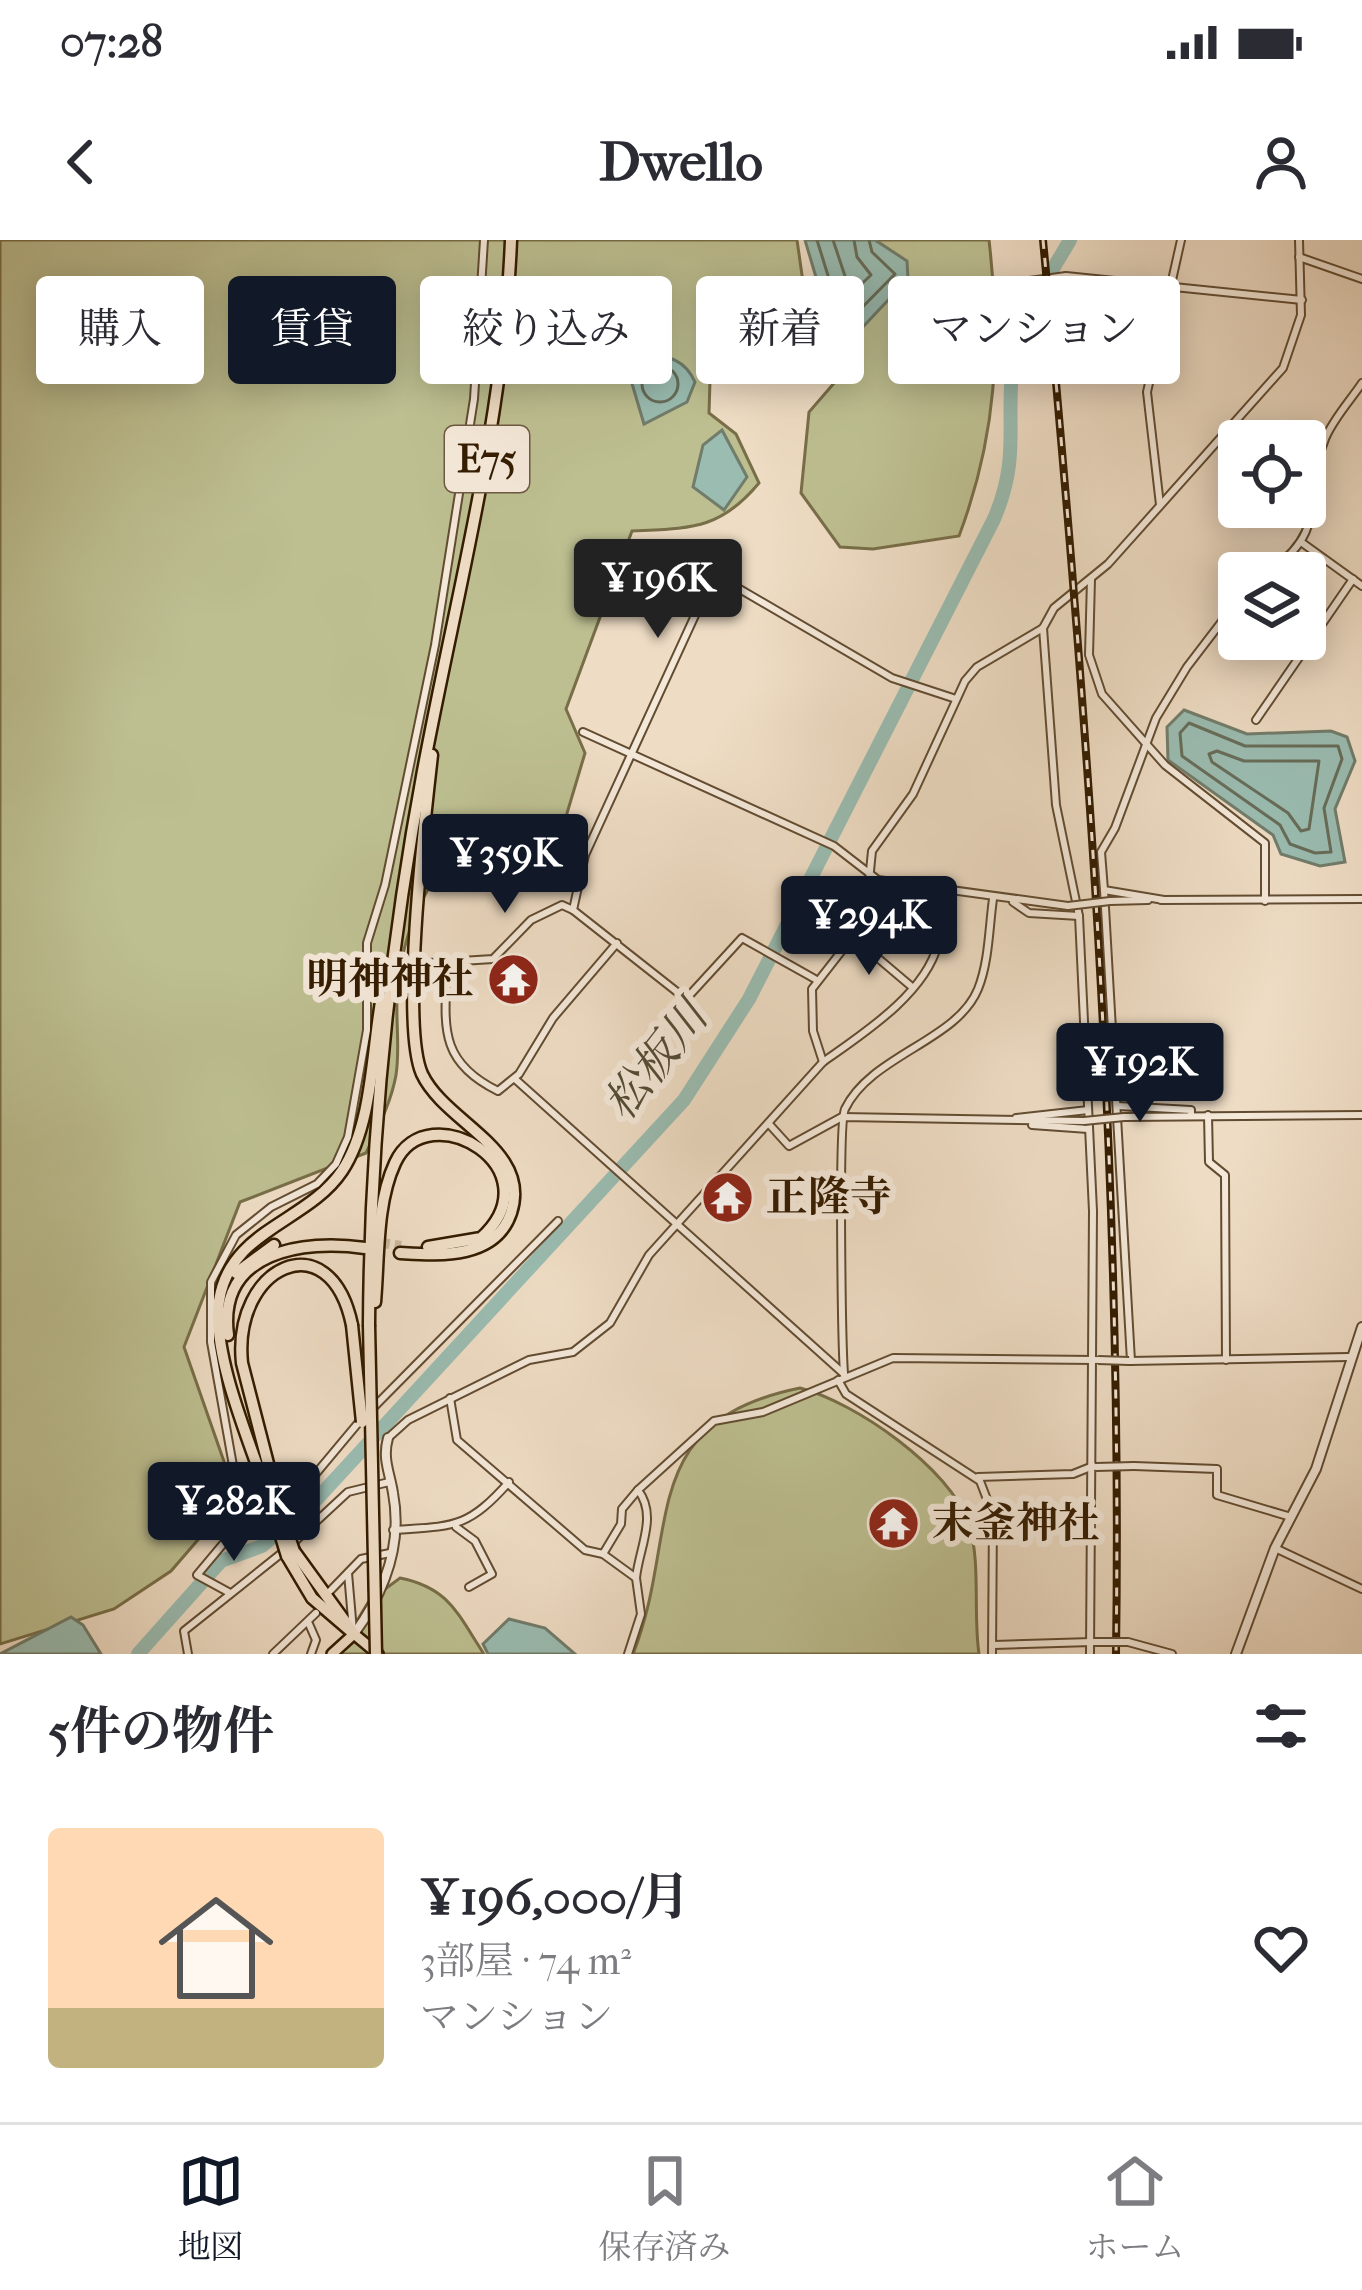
<!DOCTYPE html>
<html lang="ja">
<meta charset="utf-8">
<style>
:root{--surface:#fff;--page:#f7f7f7;--text:#2b2b33;--muted:#7c7c81;--line:#e1e1e2;--accent:#111827}
body{margin:0;font-family:"IM FELL French Canon","Noto Serif JP",serif;background:var(--page);color:var(--text);height:100vh;display:flex;flex-direction:column;font-size:45px;white-space:nowrap}
*{box-sizing:border-box;margin:0}
p{font-size:39px;color:var(--muted)}
.icon{flex:none;width:66px;height:66px;fill:none;stroke:currentColor;stroke-width:2;stroke-linecap:round;stroke-linejoin:round}
.map{position:relative;height:1414px;overflow:hidden}
.sheet{display:flex;flex-direction:column;background:var(--surface);flex:1}
.sheet>*{flex:none}
.top-card{position:absolute;left:36px;top:36px;width:1290px;height:108px;display:flex;gap:24px}
.fabs{position:absolute;left:1218px;top:180px;display:grid;gap:24px}
.fabs a{display:grid;place-items:center;width:108px;height:108px;border-radius:12px;background:var(--surface);box-shadow:0 6px 30px #0003;font-size:60px}
.price{position:absolute;translate:-50% -102px;padding:0 27px;border-radius:12px;background:var(--accent);color:#fff;font-size:39px;line-height:78px;filter:drop-shadow(0 3px 6px #0008)}
.price::after{content:'';position:absolute;left:50%;top:72px;width:36px;height:27px;margin-left:-18px;background:inherit;clip-path:polygon(0 0,100% 0,50% 100%)}
.price.active{background:#222;color:#fff}
ul{padding:0;list-style:none}
li{display:flex;align-items:center;gap:36px;height:300px;padding:0 48px}
li+li{border-top:3px solid var(--line)}
li span{display:grid;place-items:center;flex:none;width:336px;height:240px;border-radius:12px;color:#555}
li>.icon{margin-inline-start:auto}
span .icon{width:144px;height:144px;fill:#fffc;stroke-width:1}
li b{font-size:51px}
h2{display:flex;justify-content:space-between;align-items:center;height:144px;padding:0 48px;font-size:51px}
.pill{padding:0 42px;border-radius:12px;background:var(--surface);box-shadow:0 6px 30px #0003;font-size:42px;line-height:108px}
.pill.active{background:var(--accent);color:#fff}
.status{display:flex;justify-content:space-between;align-items:center;height:84px;padding:0 60px;background:var(--surface);direction:ltr}
.status svg{height:33px;fill:currentColor}
header{display:flex;justify-content:space-between;align-items:center;height:156px;padding:0 48px;background:var(--surface);font-size:54px;font-weight:800}
.tab-bar{display:flex;justify-content:space-around;align-items:center;height:168px;border-top:3px solid var(--line);background:var(--surface);font-size:33px;color:var(--muted)}
.tab-bar a{display:grid;justify-items:center;gap:6px}
.tab-bar .active{color:var(--accent)}
.map>svg:first-child{display:block}
.green{fill:#bdbf91;stroke:#786e48;stroke-width:3}
.water{fill:#9abcb1;stroke:#717c6a;stroke-width:3}
.lines{fill:none;stroke-linecap:round;stroke-linejoin:round}
.shore{stroke:#676c58;stroke-width:3}
.river{stroke:#9abcb1;stroke-width:14}
.minor-tunnel{stroke:#c9b69d;stroke-width:6;stroke-dasharray:6 3;stroke-linecap:butt}
.motorway-tunnel{stroke:#c9b69d;stroke-width:10;stroke-dasharray:10 5;stroke-linecap:butt}
.minor-casing{stroke:#624c31;stroke-width:10}
.tertiary-casing{stroke:#624c31;stroke-width:12}
.primary-casing{stroke:#341c00;stroke-width:14}
.motorway-casing{stroke:#341c00;stroke-width:15}
.minor{stroke:#f4e8d9;stroke-width:6}
.tertiary{stroke:#f4e8d9;stroke-width:8}
.primary{stroke:#eedcc4;stroke-width:9}
.motorway{stroke:#eedcc4;stroke-width:10}
.rail-casing{stroke:#341c00;stroke-width:8}
.rail{stroke:#f4e8d9;stroke-width:3;stroke-dasharray:9;stroke-linecap:butt}
.minor-bridge-casing{stroke:#624c31;stroke-width:10;stroke-linecap:butt}
.motorway-bridge-casing{stroke:#341c00;stroke-width:15;stroke-linecap:butt}
.minor-bridge{stroke:#f4e8d9;stroke-width:6}
.motorway-bridge{stroke:#eedcc4;stroke-width:10}
.labels{text-anchor:middle;dominant-baseline:central;stroke-width:12;stroke-linejoin:round;paint-order:stroke}
.shield{fill:#f4e8d9;stroke:#6e5941;stroke-width:3}
.shield-label{font-size:39px;font-weight:bold;fill:#341c00}
.poi-label{font-size:42px;font-weight:bold;fill:#341c00;stroke:#f4e8d9;text-anchor:start}
.water-label{font-size:45px;font-style:italic;fill:#534c35;stroke:#f4e8d9}
</style>
<div class="status"><b>07:28</b><svg viewBox="0 0 49 12"><path d="M0 12V9h3v3zM5 12V6h3v6zM10 12V3h3v9zM15 12V0h3v12zM26 1h20v11H26zM47 4h2v5h-2z"/></svg></div>
<header><svg class="icon" aria-label="back" viewBox="0 0 24 24"><path d="M15 5l-7 7 7 7"/></svg>Dwello<svg class="icon" aria-label="person" viewBox="0 0 24 24"><circle cx="12" cy="8" r="4"/><path d="M4 21q1-7 8-7t8 7"/></svg></header>
<div class="map">
<svg width="1362" height="1414" viewBox="0 0 1362 1414">
<rect width="100%" height="100%" fill="#eedcc4"/>
<filter id="stains"><feTurbulence type="fractalNoise" baseFrequency=".00167" numOctaves="4"/><feColorMatrix values="0 0 0 0 .2 0 0 0 0 .09 0 0 0 0 .02 0 0 0 .5 -.17"/></filter>
<radialGradient id="worn" r=".72"><stop offset=".6" stop-color="#630" stop-opacity="0"/><stop offset="1" stop-color="#630" stop-opacity=".3"/></radialGradient>
<!-- green -->
<g class="green">
<path d="M0,0h797l10,70h-65l-32,71 -1,32 27,21 23,49c-39,47 -68,45 -127,48l-66,178 19,44 -26,87 -99,7c-39,39 -61,97 -63,153 -1,24 3,50 -1,75 -5,28 -18,52 -30,78l-126,49 -56,145 44,126 -19,54 -38,44 -57,38 -114,35z"/>
<path d="M875,0h114c12,106 8,195 -30,296l-86,13 -33,-2 -39,-54 8,-81 26,-30 6,-29 65,-91z"/>
<path d="M800,1148c55,14 150,80 169,136 12,39 4,90 10,130h-346c48,-120 0,-232 167,-266z"/>
<path d="M400,1338c50,10 58,37 84,76h-147l32,-53z"/>
</g>
<!-- water -->
<g class="water">
<polygon points="805,0 875,0 907,21 908,39 842,109 818,86 818,44"/>
<path d="M635,111c27,5 48,4 60,31l-8,20 -43,22 -14,-47z"/>
<polygon points="722,190 747,237 724,270 693,247 703,205"/>
<polygon points="1184,470 1247,494 1331,491 1347,497 1355,521 1335,569 1345,622 1320,626 1281,614 1273,595 1168,520 1167,487"/>
<polygon points="71,1377 83,1385 101,1414 0,1414"/>
<polygon points="509,1379 545,1388 575,1414 488,1414 483,1404"/>
</g>
<g class="lines">
<!-- shore -->
<g class="shore">
<polyline points="817,0 830,42 830,81 839,91 895,34 872,12 869,0"/>
<polyline points="833,0 851,54 871,35 857,17 854,0"/>
<circle cx="660" cy="144" r="18"/>
<polygon points="1189,483 1245,506 1338,506 1342,519 1324,568 1331,612 1315,613 1290,604 1280,585 1182,516 1180,493"/>
<polygon points="1217,511 1244,521 1319,521 1309,589 1301,591 1288,573 1212,522 1209,514"/>
</g>
<!-- river -->
<path class="river" d="M138,1414l83,-93 41,-15 53,-45 369,-401 65,-101 245,-480c27,-63 11,-97 19,-159 6,-43 36,-83 57,-120"/>
<!-- minor-tunnel -->
<polyline class="minor-tunnel" points="381,718 429,723"/>
<!-- motorway-tunnel -->
<polyline class="motorway-tunnel" points="365,1000 401,1006"/>
<defs>
<g id="minor">
<polyline points="1299,17 1362,39"/>
<polyline points="1022,42 1066,36 1302,60"/>
<polyline points="1160,265 1147,152 1181,0"/>
<polyline points="1301,302 1362,346"/>
<path d="M1268,333c65,-46 33,-78 57,-134 8,-20 25,-38 37,-56"/>
<polyline points="1091,339 1089,415 1102,454 1165,525 1265,603 1265,661"/>
<polyline points="1043,388 1056,565 1079,676 1093,971 1090,1414"/>
<polyline points="1256,480 1353,339"/>
<polyline points="583,492 834,606 878,640 1068,666"/>
<polyline points="1104,650 1131,1121"/>
<polyline points="1161,660 1362,659"/>
<polyline points="1164,660 1104,650 1101,612 1115,588 1156,478 1187,427 1239,359"/>
<polyline points="1110,661 1148,660"/>
<polyline points="1013,662 1029,673 1079,676"/>
<polyline points="853,697 912,747"/>
<polyline points="429,723 493,719 531,680 562,665 573,670"/>
<path d="M447,725c-2,60 -10,96 51,126l21,-17 34,-56 64,-75"/>
<polyline points="815,739 742,698 686,759 573,670 585,615 714,334 892,438 956,459"/>
<path d="M823,822c41,-29 102,-68 115,-118"/>
<polyline points="515,839 844,1134"/>
<polyline points="1118,866 1191,870 1191,875"/>
<polyline points="1208,875 1209,922 1225,935 1226,1120"/>
<polyline points="1124,877 1362,875"/>
<polyline points="1016,878 1088,870"/>
<polyline points="769,884 789,906 842,877 1084,881"/>
<polyline points="1032,885 1088,889"/>
<polyline points="1129,1121 1349,1117"/>
<path d="M844,1134c-2,-30 -6,-252 1,-265 26,-54 112,-68 133,-120 11,-27 11,-62 15,-90"/>
<polyline points="838,1140 846,1154 980,1241 993,1275 992,1414"/>
<polyline points="450,1158 457,1200 585,1310 603,1314 636,1338 641,1374 628,1414"/>
<polyline points="373,1168 558,981"/>
<polyline points="388,1198 408,1180 529,1120 573,1112 610,1083 649,1015 823,822 813,791 812,749 865,681 872,611 913,554 965,441 977,427 1043,388 1054,368 1108,324 1283,128 1301,75 1299,0"/>
<polyline points="1134,1226 1217,1229 1217,1255 1291,1277"/>
<polyline points="978,1237 1073,1234 1093,1226"/>
<polyline points="456,1287 475,1301 492,1334 469,1347"/>
<path d="M393,1290c61,-4 74,-1 116,-48"/>
<polyline points="245,1293 211,1102 211,1042 236,995 271,967 317,944 336,924 348,897 367,790 367,703 385,645 435,405 474,159 484,0"/>
<polyline points="293,1303 348,1252 389,1242"/>
<polyline points="1275,1308 1362,1349"/>
<polyline points="603,1314 621,1284 622,1269 638,1250 714,1181 763,1172 893,1118 1095,1120"/>
<polyline points="348,1333 353,1391"/>
<path d="M636,1338c3,-30 22,-62 2,-88"/>
<polyline points="330,1351 361,1319 390,1313"/>
<polyline points="230,1353 197,1335 223,1304 266,1286 298,1255 359,1182"/>
<polyline points="309,1384 316,1400 311,1414"/>
<polyline points="1128,1402 1172,1414"/>
<polyline points="994,1405 1092,1402"/>
<polyline points="188,1414 184,1391 283,1312"/>
<polyline points="273,1414 316,1373"/>
</g>
<g id="tertiary">
<path d="M354,1394c30,-41 49,-88 39,-141 -3,-20 -11,-34 -5,-55"/>
<polyline points="1236,1414 1275,1308 1316,1229 1362,1087"/>
</g>
<polyline id="primary" points="332,1414 354,1394 378,1414"/>
<g id="motorway">
<path d="M400,1013c38,2 95,7 111,-40 21,-64 -66,-90 -89,-139 -22,-50 3,-257 10,-319"/>
<polyline points="236,1033 274,1005"/>
<path d="M375,1062c4,-45 1,-98 20,-139 33,-71 162,6 86,75l-53,9"/>
<path d="M369,1085c1,-186 20,-372 54,-554 33,-177 81,-350 88,-531"/>
<path d="M228,1095c-11,-84 76,-96 137,-87"/>
<path d="M280,1270l-38,-147c-10,-97 88,-143 110,-38"/>
<path d="M274,1274c-18,-58 -63,-155 -55,-213 11,-72 88,-78 123,-130 30,-45 30,-117 39,-169"/>
<polyline points="294,1311 352,1391"/>
<polyline points="287,1316 312,1358 354,1394"/>
</g>
</defs>
<!-- minor casing -->
<use href="#minor" class="minor-casing"/>
<!-- tertiary casing -->
<use href="#tertiary" class="tertiary-casing"/>
<!-- primary casing -->
<use href="#primary" class="primary-casing"/>
<!-- motorway casing -->
<use href="#motorway" class="motorway-casing"/>
<!-- minor -->
<use href="#minor" class="minor"/>
<!-- tertiary -->
<use href="#tertiary" class="tertiary"/>
<!-- primary -->
<use href="#primary" class="primary"/>
<!-- motorway -->
<use href="#motorway" class="motorway"/>
<defs>
<path id="rail" d="M1043,0c44,470 80,941 73,1414"/>
</defs>
<!-- rail casing -->
<use href="#rail" class="rail-casing"/>
<!-- rail -->
<use href="#rail" class="rail"/>
<defs>
<g id="minor-bridge">
<polyline points="1068,666 1110,661"/>
<polyline points="1084,881 1124,877"/>
<polyline points="1098,1120 1129,1121"/>
<polyline points="1096,1227 1134,1226"/>
<polyline points="1094,1402 1128,1402"/>
</g>
<g id="motorway-bridge">
<polyline points="352,1085 362,1182"/>
<polyline points="369,1085 376,1414"/>
<polyline points="280,1270 294,1311"/>
<polyline points="274,1274 287,1316"/>
</g>
</defs>
<!-- minor-bridge casing -->
<use href="#minor-bridge" class="minor-bridge-casing"/>
<!-- motorway-bridge casing -->
<use href="#motorway-bridge" class="motorway-bridge-casing"/>
<!-- minor-bridge -->
<use href="#minor-bridge" class="minor-bridge"/>
<!-- motorway-bridge -->
<use href="#motorway-bridge" class="motorway-bridge"/>
</g>
<!-- icons -->
<defs>
<symbol id="temple-disc" viewBox="-11 -11 22 22"><circle r="9.5" fill="#8f2418" stroke="#f4e8d9"/><path d="M0-6L5-2H3V0L6.5 2.5H4V6H1.5V3h-3V6H-4V2.5H-6.5L-3 0V-2H-5Z" fill="#fff"/></symbol>
</defs>
<g fill-rule="evenodd">
<use href="#temple-disc" x="484" y="710" width="59" height="59"/>
<use href="#temple-disc" x="698" y="928" width="59" height="59"/>
<use href="#temple-disc" x="864" y="1254" width="59" height="59"/>
</g>
<g class="labels">
<!-- shield labels -->
<rect class="shield" x="445" y="186" width="84" height="66" rx="9"/>
<g class="shield-label">
<text x="487" y="219">E75</text>
</g>
<!-- poi labels -->
<g class="poi-label">
<text x="474" y="739" text-anchor="end">明神神社</text>
<text x="766" y="957">正隆寺</text>
<text x="932" y="1283">末釜神社</text>
</g>
<!-- water labels -->
<g class="water-label">
<text transform="translate(656 821) rotate(-52)">松板川</text>
</g>
</g>
<rect width="100%" height="100%" filter="url(#stains)"/>
<rect width="100%" height="100%" fill="url(#worn)"/>
</svg>
<div class="fabs">
<a><svg class="icon" aria-label="locate" viewBox="0 0 24 24"><circle cx="12" cy="12" r="6"/><path d="M12 2v4M12 18v4M2 12h4M18 12h4"/></svg></a>
<a><svg class="icon" aria-label="layers" viewBox="0 0 24 24"><path d="M12 4l9 5-9 5-9-5zM3 14l9 5 9-5"/></svg></a>
</div>
<b class="price active" style="left:658px;top:401px">¥196K</b>
<b class="price" style="left:505px;top:676px">¥359K</b>
<b class="price" style="left:869px;top:738px">¥294K</b>
<b class="price" style="left:1140px;top:885px">¥192K</b>
<b class="price" style="left:234px;top:1324px">¥282K</b>
<div class="top-card">
<a class="pill">購入</a>
<a class="pill active">賃貸</a>
<a class="pill">絞り込み</a>
<a class="pill">新着</a>
<a class="pill">マンション</a>
</div>
</div>
<section class="sheet">
<h2>5件の物件<svg class="icon" aria-label="filters" viewBox="0 0 24 24"><path d="M4 7h16M4 17h16"/><circle cx="9" cy="7" r="2"/><circle cx="15" cy="17" r="2"/></svg></h2>
<ul>
<li><span style="background:linear-gradient(#ffd9b3 75%,#c2b280 0)"><svg class="icon" aria-label="home" viewBox="0 0 24 24"><path d="M3 11l9-7 9 7M6 9v11h12V9"/></svg></span><div><b>¥196,000/月</b><p>3部屋 · 74 m²</p><p>マンション</p></div><svg class="icon" aria-label="heart" viewBox="0 0 24 24"><path d="M12 20l-8-8c-3-5 5-10 8-4 3-6 11-1 8 4z"/></svg></li>
</ul>
</section>
<nav class="tab-bar">
<a class="active"><svg class="icon" aria-label="map" viewBox="0 0 24 24"><path d="M3 6l6-2 6 2 6-2v14l-6 2-6-2-6 2zM9 4v14M15 6v14"/></svg>地図</a>
<a><svg class="icon" aria-label="saved" viewBox="0 0 24 24"><path d="M7 4h10v16l-5-4-5 4z"/></svg>保存済み</a>
<a><svg class="icon" aria-label="home" viewBox="0 0 24 24"><path d="M3 11l9-7 9 7M6 9v11h12V9"/></svg>ホーム</a>
</nav>
